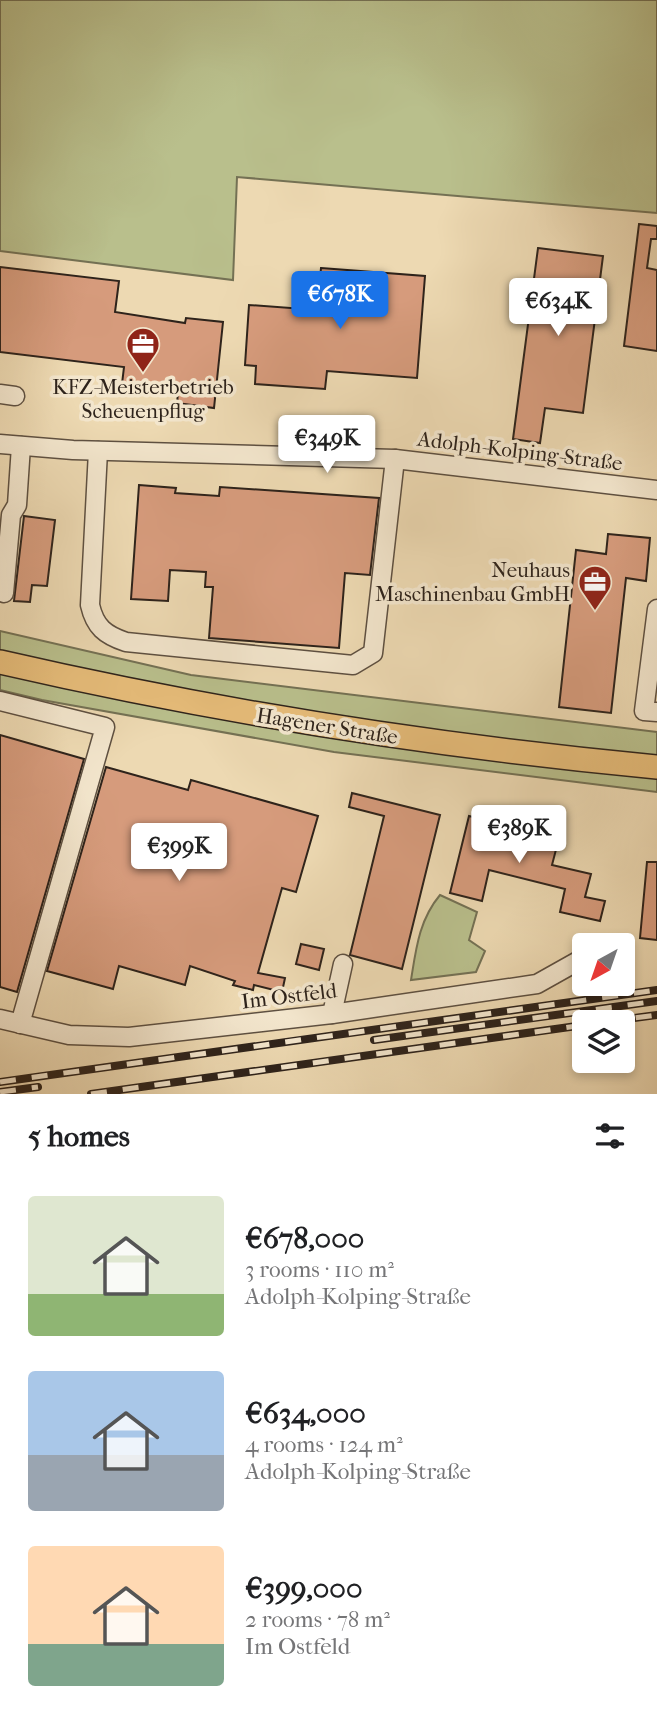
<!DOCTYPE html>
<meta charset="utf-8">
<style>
:root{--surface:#fff;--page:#f2f2f2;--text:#202124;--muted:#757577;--accent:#1a73e8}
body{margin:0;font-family:"IM FELL French Canon",serif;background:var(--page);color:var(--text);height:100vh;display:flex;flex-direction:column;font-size:26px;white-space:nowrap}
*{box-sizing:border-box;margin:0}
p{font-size:23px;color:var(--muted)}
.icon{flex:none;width:38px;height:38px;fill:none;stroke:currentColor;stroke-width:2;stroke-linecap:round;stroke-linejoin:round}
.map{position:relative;height:1094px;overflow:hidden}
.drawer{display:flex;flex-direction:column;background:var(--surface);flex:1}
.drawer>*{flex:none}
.needle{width:46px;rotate:220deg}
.controls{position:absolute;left:572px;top:933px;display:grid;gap:14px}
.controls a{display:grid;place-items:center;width:63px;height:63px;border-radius:7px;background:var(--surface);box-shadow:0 4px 10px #0003;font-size:35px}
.price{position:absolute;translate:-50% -60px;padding:0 16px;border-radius:7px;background:#fff;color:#222;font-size:23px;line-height:46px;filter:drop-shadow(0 2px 4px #0008)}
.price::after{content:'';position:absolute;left:50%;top:42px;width:21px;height:16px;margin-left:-10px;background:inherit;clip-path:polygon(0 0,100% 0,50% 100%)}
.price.selected{background:var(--accent);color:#fff}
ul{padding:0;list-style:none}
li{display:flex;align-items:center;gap:21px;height:175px;padding:0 28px}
li span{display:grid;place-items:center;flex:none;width:196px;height:140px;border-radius:7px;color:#555}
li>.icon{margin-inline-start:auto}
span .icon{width:84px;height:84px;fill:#fffc;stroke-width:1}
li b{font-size:30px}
h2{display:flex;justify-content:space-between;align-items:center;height:84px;padding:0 28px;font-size:30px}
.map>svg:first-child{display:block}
.green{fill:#b9bf8c;stroke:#747154;stroke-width:2}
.building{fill:#d69b7c;stroke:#2e231b;stroke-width:2}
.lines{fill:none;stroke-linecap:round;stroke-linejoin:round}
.minor-casing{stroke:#5e5041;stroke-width:21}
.major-casing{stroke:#2e231b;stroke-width:26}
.minor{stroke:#f3e6cd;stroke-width:18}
.major{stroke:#e6bc79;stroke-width:23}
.rail-casing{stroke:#2e231b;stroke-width:8}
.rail{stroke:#f3e6cd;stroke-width:5;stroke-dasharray:16;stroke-linecap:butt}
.labels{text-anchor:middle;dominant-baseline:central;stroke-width:7;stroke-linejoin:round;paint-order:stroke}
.poi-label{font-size:21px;fill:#2e231b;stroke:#f3e6cd}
.street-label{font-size:21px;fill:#2e231b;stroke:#f3e6cd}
</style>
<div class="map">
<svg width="657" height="1094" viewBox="0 0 657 1094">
<rect width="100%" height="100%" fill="#edd9b2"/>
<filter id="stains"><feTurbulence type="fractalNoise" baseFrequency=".00286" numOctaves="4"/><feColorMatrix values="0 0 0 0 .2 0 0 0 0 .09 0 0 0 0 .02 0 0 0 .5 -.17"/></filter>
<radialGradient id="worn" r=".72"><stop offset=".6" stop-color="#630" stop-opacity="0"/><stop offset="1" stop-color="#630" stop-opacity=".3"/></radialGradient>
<!-- green -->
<g class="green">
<polygon points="0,0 657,0 657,213 237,177 233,280 0,251"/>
<polygon points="0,631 191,675 657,732 657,792 334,752 42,700 0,690"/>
<path d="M440,895l37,17 -8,28 16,11 -9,21 -65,8c5,-31 8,-60 29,-85z"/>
</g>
<!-- building -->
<g class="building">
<polygon points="639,224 657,226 657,239 651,239 647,268 657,270 657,351 624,346"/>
<polygon points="538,248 603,256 583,413 545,408 540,443 513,439"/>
<polygon points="0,267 119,281 115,312 185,323 186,318 223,322 214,408 177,403 178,393 122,384 124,367 0,352"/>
<polygon points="321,268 425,276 417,378 327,371 325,389 255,384 256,366 245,365 249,305 317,310"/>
<polygon points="139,485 176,488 175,493 219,496 220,487 379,498 370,575 345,573 339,648 209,638 213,587 205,587 206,572 170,570 168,601 131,599"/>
<polygon points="24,516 55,520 47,586 32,585 30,602 14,601"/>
<polygon points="608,534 650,538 646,581 626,578 611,713 559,707 576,550 606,554"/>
<polygon points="0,735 84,759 17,992 0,987"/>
<polygon points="106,767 188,790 191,780 318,816 296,892 282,888 258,973 285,978 282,992 254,985 253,990 233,985 235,981 190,966 185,985 119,966 113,989 47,971"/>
<polygon points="352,793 440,815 402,969 350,955 384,816 349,807"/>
<polygon points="469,816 559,838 552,865 591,874 585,897 605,901 600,921 560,912 565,889 489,870 482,901 450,893"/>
<polygon points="647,862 657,862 657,940 640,938"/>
<polygon points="301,944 324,949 319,970 296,964"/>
</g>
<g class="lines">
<defs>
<g id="minor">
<polyline points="0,394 15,396"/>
<polyline points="0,444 73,450 395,459 657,490"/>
<path d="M98,451l-8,154c5,22 15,30 36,37l227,23 20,-12 22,-194"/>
<polyline points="4,593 11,515 17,505 21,446"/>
<polyline points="657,609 644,711 657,712"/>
<polyline points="0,701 105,727 20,1024"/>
<polyline points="332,1014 343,964"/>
<polyline points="0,1019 69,1035 129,1037 332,1014 537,984 578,961"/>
</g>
<path id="major" d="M0,662c217,50 435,84 657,105"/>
</defs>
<!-- minor casing -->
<use href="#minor" class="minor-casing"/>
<!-- major casing -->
<use href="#major" class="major-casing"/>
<!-- minor -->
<use href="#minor" class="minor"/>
<!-- major -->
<use href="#major" class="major"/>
<defs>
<g id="rail">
<polyline points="604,1022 657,1015"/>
<polyline points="374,1040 657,1001"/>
<polyline points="0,1082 657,990"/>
<polyline points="0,1092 38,1087"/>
<polyline points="91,1094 584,1025"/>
</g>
</defs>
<!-- rail casing -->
<use href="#rail" class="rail-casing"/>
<!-- rail -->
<use href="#rail" class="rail"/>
</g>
<!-- icons -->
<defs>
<symbol id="office-pin" viewBox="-11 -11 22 30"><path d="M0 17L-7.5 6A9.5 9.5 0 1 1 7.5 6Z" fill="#8f2418" stroke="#f3e6cd"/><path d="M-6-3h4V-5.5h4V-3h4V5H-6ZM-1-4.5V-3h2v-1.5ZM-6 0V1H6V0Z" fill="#fff"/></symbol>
</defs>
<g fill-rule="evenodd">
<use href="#office-pin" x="124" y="325" width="38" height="52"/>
<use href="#office-pin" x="576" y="563" width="38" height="52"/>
</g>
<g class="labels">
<!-- poi labels -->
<g class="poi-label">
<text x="143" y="387">KFZ-Meisterbetrieb<tspan x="143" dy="24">Scheuenpflug</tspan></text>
<text x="570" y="570" text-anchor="end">Neuhaus<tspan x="570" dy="24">Maschinenbau GmbH</tspan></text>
</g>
<!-- street labels -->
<g class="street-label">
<text transform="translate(520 451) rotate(7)">Adolph-Kolping-Straße</text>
<text transform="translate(327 726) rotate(9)">Hagener Straße</text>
<text transform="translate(289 996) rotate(-7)">Im Ostfeld</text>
</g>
</g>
<rect width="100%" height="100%" filter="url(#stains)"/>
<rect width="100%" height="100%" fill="url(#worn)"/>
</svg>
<div class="controls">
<a><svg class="needle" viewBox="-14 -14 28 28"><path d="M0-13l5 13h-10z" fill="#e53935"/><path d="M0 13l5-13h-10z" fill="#757577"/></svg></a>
<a><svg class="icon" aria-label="layers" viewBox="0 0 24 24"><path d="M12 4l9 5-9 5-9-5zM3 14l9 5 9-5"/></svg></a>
</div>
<b class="price selected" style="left:340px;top:331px">€678K</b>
<b class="price" style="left:558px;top:338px">€634K</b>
<b class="price" style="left:327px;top:475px">€349K</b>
<b class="price" style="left:519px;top:865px">€389K</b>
<b class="price" style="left:179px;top:883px">€399K</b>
</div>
<section class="drawer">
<h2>5 homes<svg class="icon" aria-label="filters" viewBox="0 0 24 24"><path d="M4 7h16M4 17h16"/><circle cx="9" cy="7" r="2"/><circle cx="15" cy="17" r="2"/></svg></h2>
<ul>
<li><span style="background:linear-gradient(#dfe7d0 70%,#8fb573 0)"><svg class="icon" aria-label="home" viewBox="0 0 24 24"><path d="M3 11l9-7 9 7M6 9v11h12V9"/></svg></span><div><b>€678,000</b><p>3 rooms · 110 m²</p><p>Adolph-Kolping-Straße</p></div></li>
<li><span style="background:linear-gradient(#a9c7e8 60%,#9aa5b1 0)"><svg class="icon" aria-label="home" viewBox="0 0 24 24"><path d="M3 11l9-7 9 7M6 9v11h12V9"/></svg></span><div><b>€634,000</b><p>4 rooms · 124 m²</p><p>Adolph-Kolping-Straße</p></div></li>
<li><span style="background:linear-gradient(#ffd9b3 70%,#7fa58c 0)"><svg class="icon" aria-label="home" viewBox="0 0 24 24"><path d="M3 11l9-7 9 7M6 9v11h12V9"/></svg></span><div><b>€399,000</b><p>2 rooms · 78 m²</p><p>Im Ostfeld</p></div></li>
</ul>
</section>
